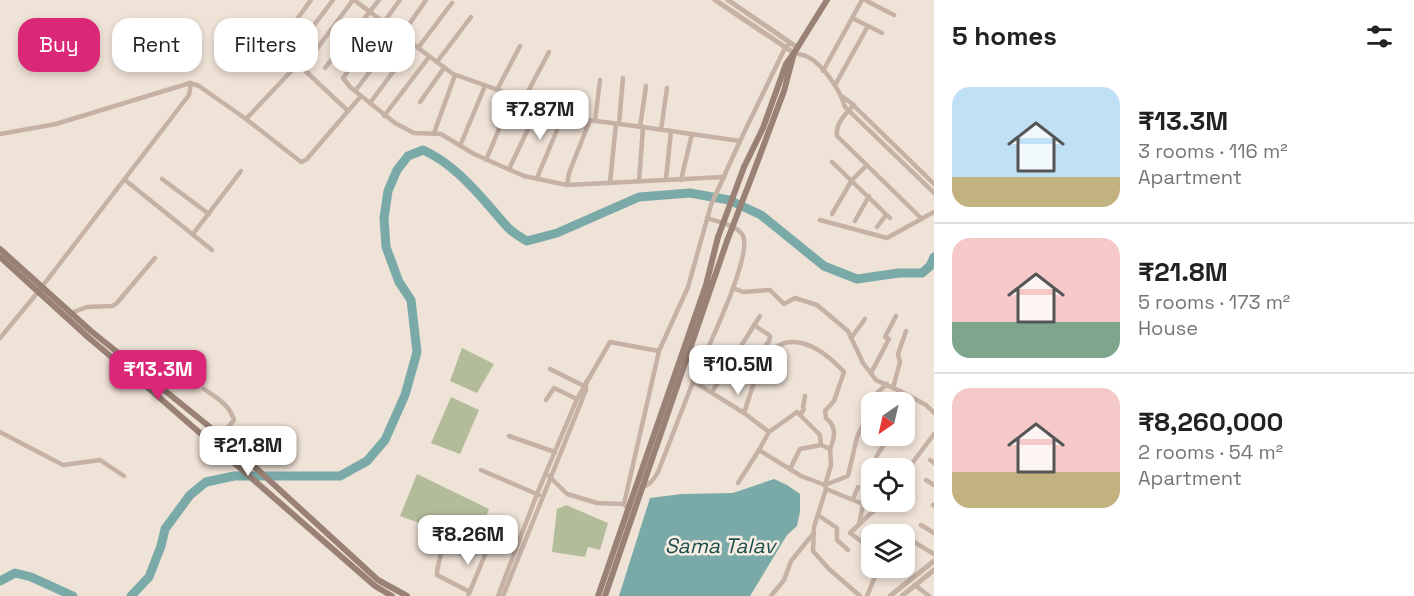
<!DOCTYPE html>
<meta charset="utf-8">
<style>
:root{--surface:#fff;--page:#f2f2f2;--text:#222;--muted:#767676;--line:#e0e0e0;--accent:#db2777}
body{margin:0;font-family:"Space Grotesk",sans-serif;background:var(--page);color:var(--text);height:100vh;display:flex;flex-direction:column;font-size:22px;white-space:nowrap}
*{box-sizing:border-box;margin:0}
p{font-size:20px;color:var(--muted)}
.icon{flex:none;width:33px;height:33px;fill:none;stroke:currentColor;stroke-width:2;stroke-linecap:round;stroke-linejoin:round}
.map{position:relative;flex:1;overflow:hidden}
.side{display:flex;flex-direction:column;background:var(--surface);width:480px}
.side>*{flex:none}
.banner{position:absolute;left:18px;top:18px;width:570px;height:54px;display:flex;gap:12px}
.needle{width:39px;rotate:214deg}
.controls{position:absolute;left:861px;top:392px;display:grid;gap:12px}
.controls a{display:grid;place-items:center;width:54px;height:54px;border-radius:12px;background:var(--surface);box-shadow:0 3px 9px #0003;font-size:30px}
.price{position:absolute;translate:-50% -51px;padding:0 14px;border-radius:12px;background:#fff;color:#222;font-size:20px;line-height:39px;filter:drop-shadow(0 2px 3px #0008)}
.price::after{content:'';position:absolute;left:50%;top:36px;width:18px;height:14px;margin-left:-9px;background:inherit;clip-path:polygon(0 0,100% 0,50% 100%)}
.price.selected{background:var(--accent);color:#fff}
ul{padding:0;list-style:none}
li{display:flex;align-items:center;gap:18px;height:150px;padding:0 18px}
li+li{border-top:2px solid var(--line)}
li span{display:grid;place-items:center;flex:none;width:168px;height:120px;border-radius:18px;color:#555}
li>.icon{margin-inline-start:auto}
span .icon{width:72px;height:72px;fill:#fffc;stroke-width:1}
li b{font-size:26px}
h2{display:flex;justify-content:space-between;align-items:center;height:72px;padding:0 18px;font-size:26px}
.chip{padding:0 21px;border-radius:18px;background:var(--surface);box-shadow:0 3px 9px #0003;font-size:21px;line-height:54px}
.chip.selected{background:var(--accent);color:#fff}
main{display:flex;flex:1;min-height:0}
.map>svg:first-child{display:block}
.green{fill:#b3bc99}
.water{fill:#79aaa8}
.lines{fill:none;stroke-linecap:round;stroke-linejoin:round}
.river{stroke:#79aaa8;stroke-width:9}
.minor{stroke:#c6b1a5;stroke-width:4.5}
.tertiary{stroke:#c6b1a5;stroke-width:5}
.secondary{stroke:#998176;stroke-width:6}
.secondary-bridge{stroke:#998176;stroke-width:6}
.labels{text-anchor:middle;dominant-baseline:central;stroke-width:5;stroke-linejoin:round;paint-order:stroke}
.water-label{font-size:21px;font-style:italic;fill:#1e5050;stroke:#f7ede3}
</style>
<main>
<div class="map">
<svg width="934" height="596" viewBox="0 0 934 596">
<rect width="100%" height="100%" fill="#efe2d7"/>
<!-- green -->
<g class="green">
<polygon points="462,348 494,364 477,393 450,381"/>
<polygon points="451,397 479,410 460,454 431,443"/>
<polygon points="417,474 489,509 475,543 435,523 433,528 400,516"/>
<polygon points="566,505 608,523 600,550 588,547 585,557 552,552 557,509"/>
</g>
<!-- water -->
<polygon class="water" points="774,479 787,485 800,494 800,512 797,526 787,535 750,596 619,596 650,498 682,494 733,493"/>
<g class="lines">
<!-- river -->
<g class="river">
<polyline points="0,581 15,573 31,577 73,596"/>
<path d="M131,596l18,-19 12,-31 4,-17 25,-34 16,-13 28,-6h106l27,-15 18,-21 20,-45 12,-43 -6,-52 -12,-18 -13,-35 -2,-29 4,-27 9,-21 11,-14 15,-6c27,12 48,35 67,57 15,17 16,22 37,34l30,-8 82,-36 51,-4 39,7 32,15 63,51 33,13 42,-6h23l8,-7 4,-9"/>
</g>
<!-- minor -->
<g class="minor">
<polyline points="354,0 453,74 580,119 643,127"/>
<polyline points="400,0 343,78 350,87 395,123 414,133 441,134 474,154 524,176 567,185 724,177"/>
<polyline points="865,0 894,15"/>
<polyline points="852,18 882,33"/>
<polyline points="292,26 311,0"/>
<polyline points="401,36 426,0"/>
<polyline points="299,45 333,0"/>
<polyline points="418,48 452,3"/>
<polyline points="316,50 353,0"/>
<path d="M794,53c5,1 10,2 14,4 15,7 33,35 37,50l89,86"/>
<polyline points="437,62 471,17"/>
<polyline points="325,68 379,0"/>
<polyline points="823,71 862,0"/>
<polyline points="835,85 868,26"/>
<polyline points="497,90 520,46"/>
<polyline points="355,91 399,34"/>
<polyline points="843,97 851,103 934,184"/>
<polyline points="524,99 549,52"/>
<polyline points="420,102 444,68"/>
<polyline points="370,103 413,45"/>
<path d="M854,105c-8,8 -19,19 -17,31l85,83"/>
<polyline points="384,116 429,57"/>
<polyline points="246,119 298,64 348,111"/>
<polyline points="595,121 600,80"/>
<polyline points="619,124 623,78"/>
<polyline points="640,127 646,86"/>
<polyline points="661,130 667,88"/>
<polyline points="434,133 455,75"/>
<polyline points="0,134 56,124 190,83 199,86 246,119 301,162 306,160 361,96"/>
<polyline points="460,146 485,86"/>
<polyline points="486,160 513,96"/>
<polyline points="832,162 890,218"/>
<polyline points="509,169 540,104"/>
<polyline points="537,178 564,113"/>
<polyline points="162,179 209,214"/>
<polyline points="666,179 671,131"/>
<polyline points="125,180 212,250"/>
<polyline points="681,180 692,134"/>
<polyline points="639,181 643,127 740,141"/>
<polyline points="610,182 616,124"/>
<polyline points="567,185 569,173 590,120"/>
<polyline points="832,214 852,180 867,165"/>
<polyline points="820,220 887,238 934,212"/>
<polyline points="855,221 869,196"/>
<polyline points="877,227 886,215"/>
<polyline points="193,234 241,171"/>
<polyline points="733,288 743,292 770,290 784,304 795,298 817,305 848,331 863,363 876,380 906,394 926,405 934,413"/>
<polyline points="71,313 87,307 112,306 116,304 155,258"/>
<polyline points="0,338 38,292 189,95 191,83"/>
<polyline points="851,338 865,319"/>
<polyline points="550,369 584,386"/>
<polyline points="726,372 742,381 769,341 770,337 769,335 754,325"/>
<polyline points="871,373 889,339 885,337 896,316"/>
<polyline points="693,381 744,413 769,432"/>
<polyline points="893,388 900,362 898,354 906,331"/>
<path d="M204,389c13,9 25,15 30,31l-13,16"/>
<polyline points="712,392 760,316"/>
<polyline points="546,400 554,388 577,399"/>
<polyline points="873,402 878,392 887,384"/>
<polyline points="897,402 901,391"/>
<path d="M744,413l16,-49c25,-40 60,-18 84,8l-10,29 -9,10 1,7c11,9 9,19 4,31"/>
<polyline points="800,415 804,409 803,407 805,396"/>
<polyline points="0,432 63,465 100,460 124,476"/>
<polyline points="509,436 555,452"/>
<polyline points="930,460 934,463"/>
<path d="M874,468c0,-14 10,-20 15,-33"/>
<polyline points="790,469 800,449 821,445"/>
<polyline points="481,470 539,495"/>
<polyline points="904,474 934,434"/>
<polyline points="549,476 567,494 597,503 624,504"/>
<polyline points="926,480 934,485"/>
<polyline points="738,483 759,450"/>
<path d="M642,487c8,-2 12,-8 16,-15 12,-30 23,-60 35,-90 10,-25 60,-125 50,-146 -5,-11 -26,-14 -36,-18"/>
<polyline points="826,489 863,504"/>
<polyline points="853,499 858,487"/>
<polyline points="933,505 934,506"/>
<polyline points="627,508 624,504 659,351 688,287 711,205 740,141 785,48 790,43"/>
<polyline points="818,515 837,528 837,540 848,550"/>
<polyline points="859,524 865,496 872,479"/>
<polyline points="921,525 934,533"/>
<polyline points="904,536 934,554"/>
<polyline points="443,545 437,571 437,575 470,592"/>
<polyline points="872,549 850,533 884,501"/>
<polyline points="915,585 929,596"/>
<polyline points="468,596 489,545"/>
<polyline points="498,596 537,494 577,399 610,342 659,351"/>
<polyline points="503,596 586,390 586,382"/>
<polyline points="771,596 784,580 791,561 813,534"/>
<polyline points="860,596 829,569 813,551 814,527 826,489 825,485 831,465 830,449 821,445 820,435 797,412 769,432 759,450 801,476 825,485 848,476 857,437 872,406"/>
<polyline points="867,596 879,567"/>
</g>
<!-- tertiary -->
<g class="tertiary">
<polyline points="715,0 794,53"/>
<polyline points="728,0 798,48"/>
<polyline points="890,596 934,561"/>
<polyline points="902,596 934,570"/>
</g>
<!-- secondary -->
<g class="secondary">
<polyline points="794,53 827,0"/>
<polyline points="744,167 763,128 786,64 794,53 784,91 754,171"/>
<polyline points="0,249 91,331 221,436 378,580 407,596"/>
<polyline points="0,257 89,338 153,392 375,586 392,596"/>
<polyline points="598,596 706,285 718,237"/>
<polyline points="605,596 727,241"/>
</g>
<!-- secondary-bridge -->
<g class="secondary-bridge">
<polyline points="718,237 744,167"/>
<polyline points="727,241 754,171"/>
</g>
</g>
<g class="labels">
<!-- water labels -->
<g class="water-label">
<text x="720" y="545">Sama Talav</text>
</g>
</g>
</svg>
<div class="controls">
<a><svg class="needle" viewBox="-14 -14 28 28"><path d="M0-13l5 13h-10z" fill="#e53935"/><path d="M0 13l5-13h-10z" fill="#767676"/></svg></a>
<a><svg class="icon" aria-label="locate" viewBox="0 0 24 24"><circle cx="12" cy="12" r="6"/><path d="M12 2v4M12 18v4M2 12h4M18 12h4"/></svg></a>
<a><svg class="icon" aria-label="layers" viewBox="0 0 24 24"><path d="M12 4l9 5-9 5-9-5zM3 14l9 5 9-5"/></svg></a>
</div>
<b class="price" style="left:540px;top:141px">₹7.87M</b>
<b class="price" style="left:738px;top:396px">₹10.5M</b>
<b class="price selected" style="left:158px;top:401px">₹13.3M</b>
<b class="price" style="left:248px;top:477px">₹21.8M</b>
<b class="price" style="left:468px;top:566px">₹8.26M</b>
<div class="banner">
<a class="chip selected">Buy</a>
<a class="chip">Rent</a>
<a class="chip">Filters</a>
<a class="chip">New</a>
</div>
</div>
<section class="side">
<h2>5 homes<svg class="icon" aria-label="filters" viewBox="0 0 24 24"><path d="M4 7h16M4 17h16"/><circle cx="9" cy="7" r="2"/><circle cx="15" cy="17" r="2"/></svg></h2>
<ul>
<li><span style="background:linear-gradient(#bfe0f5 75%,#c2b280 0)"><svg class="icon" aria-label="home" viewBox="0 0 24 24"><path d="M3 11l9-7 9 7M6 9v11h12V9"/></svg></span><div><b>₹13.3M</b><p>3 rooms · 116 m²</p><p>Apartment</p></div></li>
<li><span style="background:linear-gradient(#f6c9c9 70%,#7fa58c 0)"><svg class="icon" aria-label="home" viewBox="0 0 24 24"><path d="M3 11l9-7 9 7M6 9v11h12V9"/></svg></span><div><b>₹21.8M</b><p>5 rooms · 173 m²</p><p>House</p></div></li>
<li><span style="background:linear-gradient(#f6c9c9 70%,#c2b280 0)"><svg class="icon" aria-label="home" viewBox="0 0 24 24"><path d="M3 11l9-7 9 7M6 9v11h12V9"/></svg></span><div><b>₹8,260,000</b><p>2 rooms · 54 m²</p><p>Apartment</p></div></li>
</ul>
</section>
</main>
